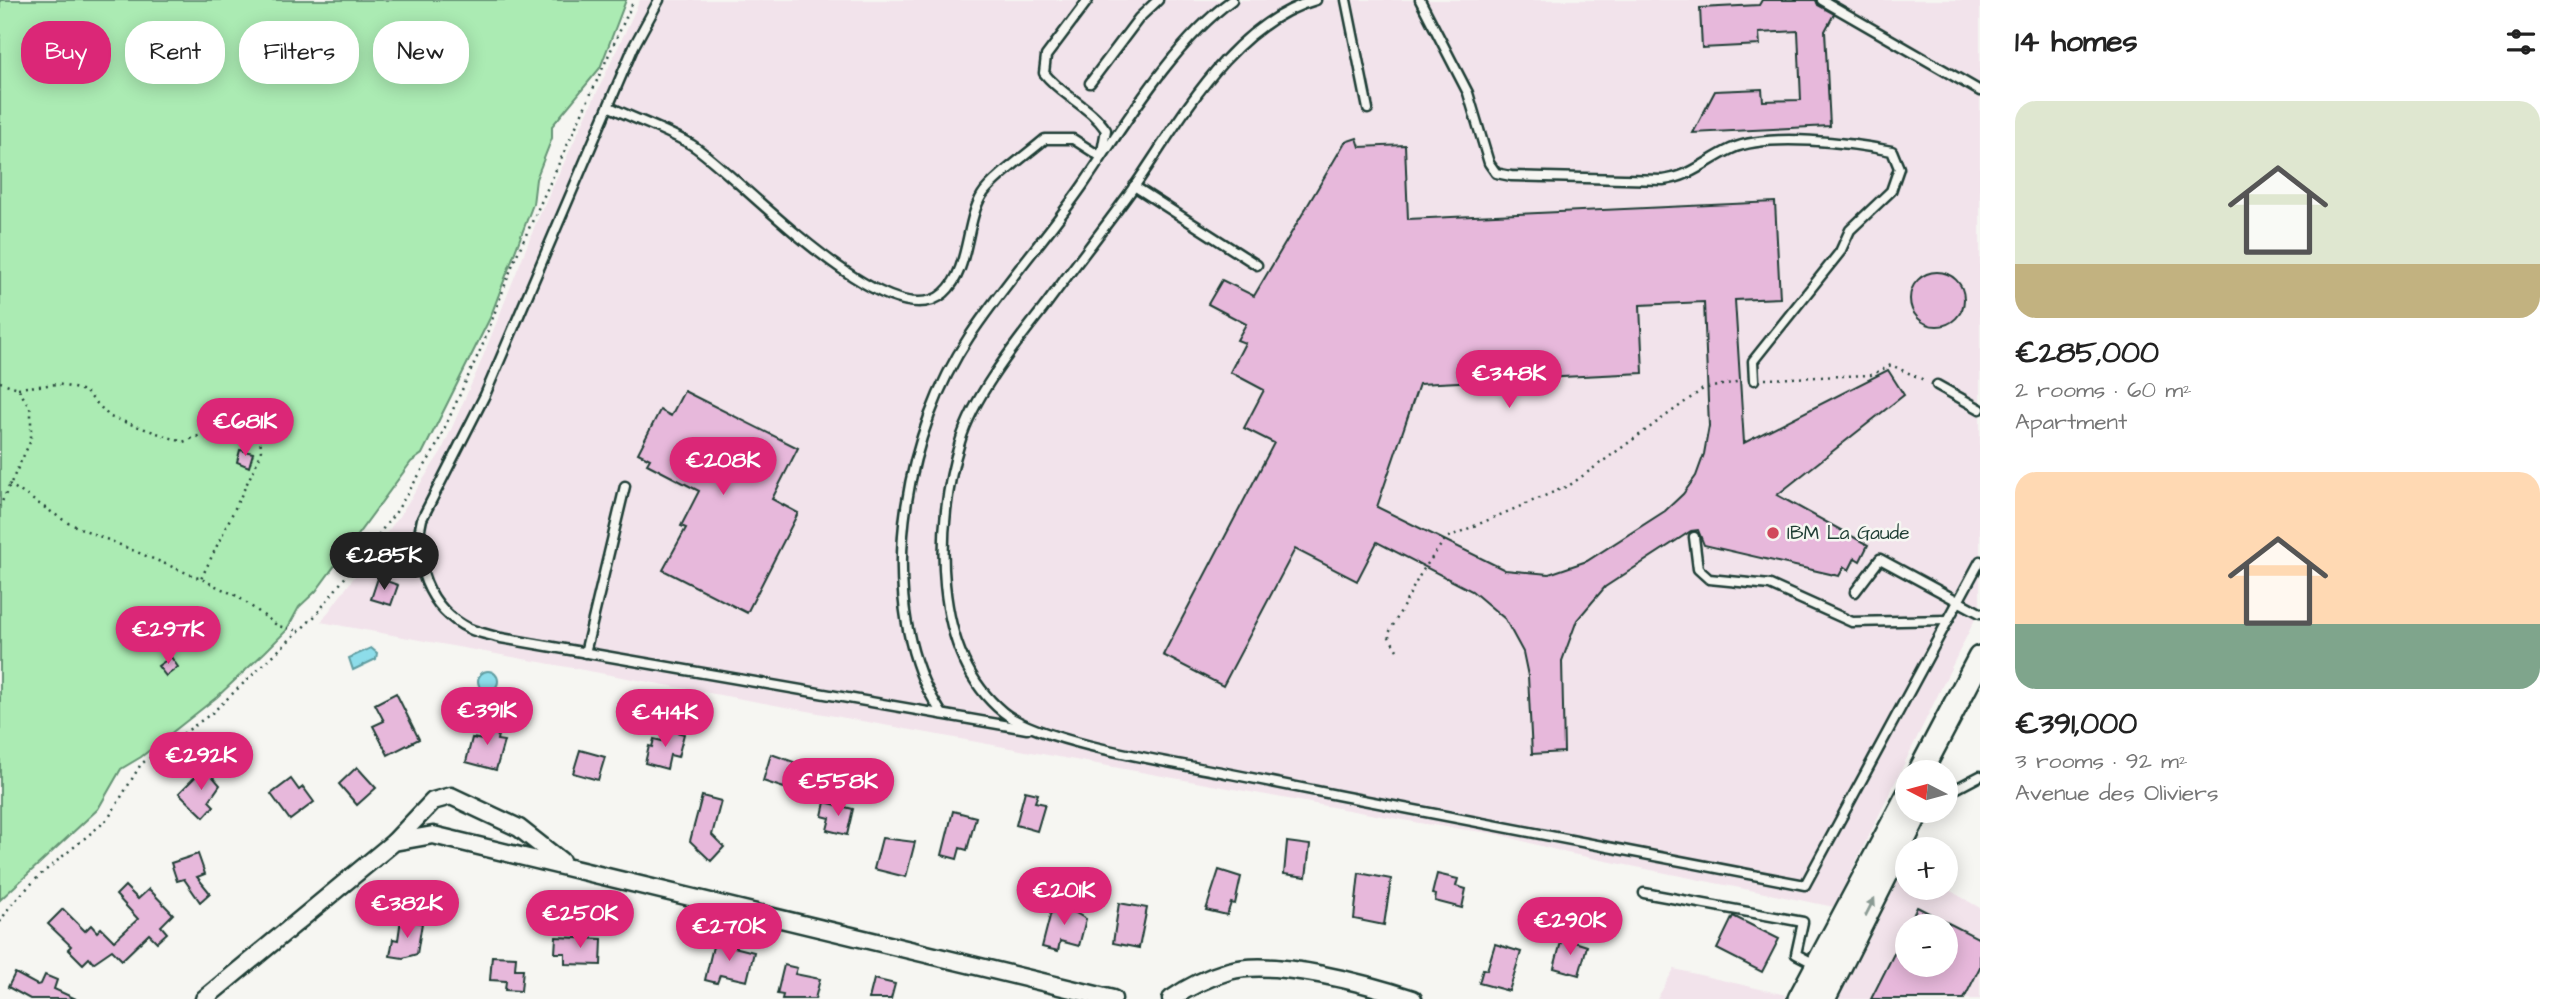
<!DOCTYPE html>
<meta charset="utf-8">
<style>
:root{--surface:#fff;--page:#f6f6f6;--text:#222;--muted:#767676;--accent:#db2777}
body{margin:0;font-family:"Architects Daughter",sans-serif;background:var(--page);color:var(--text);height:100vh;display:flex;flex-direction:column;font-size:26px;white-space:nowrap}
*{box-sizing:border-box;margin:0}
p{font-size:23px;color:var(--muted)}
.icon{flex:none;width:38px;height:38px;fill:none;stroke:currentColor;stroke-width:2;stroke-linecap:round;stroke-linejoin:round}
.map{position:relative;flex:1;overflow:hidden}
.details{display:flex;flex-direction:column;background:var(--surface);width:595px}
.details>*{flex:none}
.top-card{position:absolute;left:21px;top:21px;width:665px;height:63px;display:flex;gap:14px}
.needle{width:46px;rotate:276deg}
.buttons{position:absolute;left:1895px;top:760px;display:grid;gap:14px}
.buttons a{display:grid;place-items:center;width:63px;height:63px;border-radius:50%;background:var(--surface);box-shadow:0 4px 18px #0003;font-size:35px}
.price{position:absolute;translate:-50% -60px;padding:0 16px;border-radius:24px;background:var(--accent);color:#fff;font-size:23px;line-height:46px;filter:drop-shadow(0 2px 4px #0008)}
.price::after{content:'';position:absolute;left:50%;top:42px;width:21px;height:16px;margin-left:-10px;background:inherit;clip-path:polygon(0 0,100% 0,50% 100%)}
.price.selected{background:#222;color:#fff}
ul{padding:0;list-style:none}
li{display:grid;align-content:center;gap:14px;height:371px;padding:0 35px}
li span{display:grid;place-items:center;height:217px;border-radius:21px;color:#555}
li>.icon{margin-inline-start:auto}
span .icon{width:126px;height:126px;fill:#fffc;stroke-width:1}
li b{font-size:30px}
h2{display:flex;justify-content:space-between;align-items:center;height:84px;padding:0 35px;font-size:30px}
.pill{padding:0 24px;border-radius:28px;background:var(--surface);box-shadow:0 4px 18px #0003;font-size:24px;line-height:63px}
.pill.selected{background:var(--accent);color:#fff}
main{display:flex;flex:1;min-height:0}
.map>svg:first-child{display:block}
.built{fill:#f2e3eb;fill-rule:evenodd}
.green{fill:#abebb3;stroke:#659474;stroke-width:2}
.water{fill:#8dddea;stroke:#619da1;stroke-width:2}
.building{fill:#e7b8db;stroke:#1f3d34;stroke-width:2;fill-rule:evenodd}
.lines{fill:none;stroke-linecap:round;stroke-linejoin:round}
.lane-casing{stroke:#1f3d34;stroke-width:13}
.street-casing{stroke:#1f3d34;stroke-width:21}
.secondary-casing{stroke:#1f3d34;stroke-width:28}
.path{stroke:#1f3d34;stroke-width:2.5;stroke-dasharray:2 5;stroke-linecap:butt}
.lane{stroke:#f6f6f2;stroke-width:8}
.street{stroke:#f6f6f2;stroke-width:16}
.secondary{stroke:#f6f6f2;stroke-width:23}
.oneway{fill:#8a9a93}
.poi-dot{fill:#d1495b;stroke:#f6f6f2;stroke-width:2.5}
.labels{text-anchor:middle;dominant-baseline:central;stroke-width:5;stroke-linejoin:round;paint-order:stroke}
.poi-label{font-size:19px;fill:#1f3d34;stroke:#f6f6f2;text-anchor:start}
</style>
<main>
<div class="map">
<svg width="1980" height="999" viewBox="0 0 1980 999">
<rect width="100%" height="100%" fill="#f6f6f2"/>
<filter id="ink" filterUnits="userSpaceOnUse"><feTurbulence type="fractalNoise" baseFrequency=".0143" numOctaves="2"/><feDisplacementMap in="SourceGraphic" scale="14" xChannelSelector="R" yChannelSelector="G"/><feConvolveMatrix kernelMatrix="1 2 1 2 8 2 1 2 1" color-interpolation-filters="sRGB"/></filter>
<g filter="url(#ink)">
<!-- built -->
<g class="built">
<polygon points="640,0 1980,0 1980,609 1834,907 1567,853 1497,834 1425,824 321,622 400,515 441,452 478,369 536,223"/>
<path d="M1897,860l10,6 1,21h36l36,21v91h-149zM1908,926h38v38h-38z"/>
<polygon points="1674,969 1786,995 1785,999 1657,999"/>
</g>
<!-- green -->
<polygon class="green" points="0,0 626,0 600,68 552,126 552,138 536,179 533,204 490,318 422,454 411,462 316,591 299,607 286,631 265,652 217,697 141,757 121,769 98,809 0,900"/>
<!-- water -->
<g class="water">
<polygon points="371,648 377,653 376,659 353,670 349,658"/>
<circle cx="488" cy="681" r="10"/>
</g>
<!-- building -->
<g class="building">
<polygon points="1762,0 1816,0 1818,5 1834,14 1825,31 1830,126 1693,133 1715,91 1762,89 1763,101 1801,100 1798,31 1759,33 1760,45 1702,48 1700,8 1759,5"/>
<path d="M1357,138l3,9 45,-2 3,74 367,-17 5,96 -45,2 9,143 144,-73 16,25 -127,100 91,50 -8,16 -5,-3 -6,12 -5,-3 -5,9 -135,-31 -6,-15 -7,1 -86,56 -28,33 -15,41 2,91 -32,2 -4,-78 -5,-24 -18,-33 -33,-28 -95,-49 -20,39 -62,-32 -72,137 -60,-31 111,-212 -30,-15 20,-38 -34,-18 15,-29 -8,-3 9,-16 -38,-20 14,-24 32,16 91,-154zM1704,302l5,124 -5,28 -8,22 -13,18 -18,17 -78,50 -38,13 -44,-4 -128,-63 42,-123 224,-11 -3,-68z"/>
<circle cx="1937" cy="299" r="27"/>
<polygon points="684,391 798,448 772,499 798,513 747,613 663,570 686,528 681,526 699,491 647,464 650,459 638,453 660,410 671,416"/>
<polygon points="240,450 253,453 249,467 237,462"/>
<polygon points="378,578 398,585 391,605 371,599"/>
<polygon points="171,657 178,667 166,676 158,666"/>
<polygon points="396,693 419,739 388,755 373,726 384,721 375,704"/>
<polygon points="487,717 501,720 497,740 504,741 496,770 466,762 472,738 483,740"/>
<polygon points="665,729 684,734 678,757 670,755 667,769 645,763 649,746 652,747 654,739 662,741"/>
<polygon points="580,750 605,757 598,780 573,773"/>
<polygon points="771,754 794,762 784,788 763,781"/>
<polygon points="357,767 376,788 357,805 339,784"/>
<polygon points="207,770 220,785 209,801 214,806 204,817 179,793 199,773 201,776"/>
<polygon points="291,779 299,790 303,787 314,802 290,820 271,794"/>
<polygon points="1025,791 1038,794 1035,802 1045,804 1037,831 1016,825"/>
<polygon points="702,796 721,801 712,835 724,847 711,861 690,841"/>
<polygon points="825,802 853,809 847,835 827,830 830,818 822,816"/>
<polygon points="953,811 976,817 967,850 960,848 957,859 942,855"/>
<polygon points="882,838 915,842 906,877 874,869"/>
<polygon points="1287,842 1310,845 1306,877 1284,874"/>
<polygon points="198,854 205,874 197,877 210,893 200,902 184,879 177,881 171,863"/>
<polygon points="1219,870 1241,877 1235,904 1231,903 1227,915 1206,910"/>
<polygon points="1359,873 1391,879 1384,925 1354,919"/>
<polygon points="1437,874 1458,879 1456,886 1466,889 1462,908 1435,901 1436,895 1432,894"/>
<polygon points="125,886 138,899 149,889 173,914 161,926 167,933 157,942 149,934 122,960 112,950 93,963 89,958 83,964 68,949 71,946 48,924 63,909 85,931 91,925 97,932 101,928 114,941 138,919 116,895"/>
<polygon points="1063,899 1077,907 1074,912 1086,919 1079,946 1060,941 1058,951 1042,947 1051,912 1057,913"/>
<polygon points="1119,903 1147,908 1139,948 1113,943"/>
<polygon points="1917,907 1980,939 1980,967 1964,999 1871,999 1908,926 1908,964 1946,964 1946,926 1908,926"/>
<polygon points="1733,916 1779,939 1762,972 1717,949"/>
<polygon points="401,919 422,923 417,954 403,958 390,956 393,939 398,940"/>
<polygon points="556,937 602,939 601,965 565,964 565,953 555,953"/>
<polygon points="1562,938 1587,946 1579,975 1554,968"/>
<polygon points="714,942 754,952 747,981 720,975 717,983 705,980"/>
<polygon points="1495,944 1521,952 1509,991 1479,983 1483,969 1487,970"/>
<polygon points="492,956 516,957 515,969 523,969 521,991 505,990 506,981 490,980"/>
<polygon points="784,965 797,968 795,974 820,979 815,999 782,999 783,995 777,994"/>
<polygon points="15,973 37,985 41,984 45,975 57,980 54,989 76,999 30,999 8,987"/>
<polygon points="874,979 895,984 891,999 869,999"/>
</g>
<g class="lines">
<defs>
<g id="lane">
<path d="M659,0l-25,46 -149,349 -63,124c-11,42 6,90 48,110 9,4 21,6 31,9l526,91"/>
<path d="M1316,0c-84,23 -134,117 -180,184 -29,41 -61,81 -91,122 -29,37 -72,91 -85,136 -25,81 -29,211 43,270 40,32 174,51 228,62 191,38 382,75 574,111l175,-324"/>
<polyline points="1346,0 1368,109"/>
<path d="M1420,0l48,93 21,70 7,10 15,3 152,4c30,-4 42,-19 68,-31 37,-17 121,-6 161,2l7,17 -8,23 -41,39 -10,22 -87,109 1,19"/>
<polyline points="1822,0 1980,91"/>
<polyline points="1090,83 1139,18 1158,0"/>
<path d="M610,107c26,13 57,23 82,38 45,28 196,198 252,148 26,-23 21,-70 38,-98 9,-15 48,-43 63,-56h28l28,18 5,-27c-16,-24 -44,-34 -62,-57l2,-17 42,-56"/>
<polyline points="1134,186 1257,265"/>
<polyline points="1937,385 1980,409"/>
<polyline points="1694,537 1698,569 1709,579 1770,585 1852,622 1948,620"/>
<polyline points="1855,592 1880,559 1980,613"/>
<polyline points="585,653 625,486"/>
<path d="M942,714c-6,-10 -13,-21 -18,-32 -45,-105 -17,-252 45,-345 35,-53 78,-100 114,-152 41,-60 91,-143 149,-185"/>
<polyline points="1946,794 1980,776"/>
<polyline points="1644,893 1803,922 1796,954 1817,965"/>
</g>
<g id="street">
<polyline points="394,842 433,801 451,796 519,828 561,861"/>
<polyline points="204,999 394,842 433,835 1113,999"/>
<path d="M1171,999c17,-12 38,-22 58,-28 45,-13 139,13 184,28"/>
</g>
<g id="secondary">
<polyline points="1920,772 1980,658"/>
<polyline points="1800,999 1908,796"/>
<polyline points="1823,999 1918,810"/>
</g>
</defs>
<!-- lane casing -->
<use href="#lane" class="lane-casing"/>
<!-- street casing -->
<use href="#street" class="street-casing"/>
<!-- secondary casing -->
<use href="#secondary" class="secondary-casing"/>
<!-- path -->
<g class="path">
<polyline points="1765,379 1871,375 1891,365 1924,380"/>
<polyline points="0,382 18,388 31,410 31,440 0,506"/>
<polyline points="18,388 58,384 85,391 110,417 183,442 219,428 260,424 261,454 201,579"/>
<polyline points="9,484 68,523 201,579 237,596 278,626 300,631"/>
<polyline points="1397,650 1388,635 1421,573 1446,538 1570,485 1703,389 1741,381"/>
<polyline points="0,922 10,906 40,875 108,819 141,764 212,713 315,616 396,512 434,451 483,344 514,261 634,0"/>
</g>
<!-- lane -->
<use href="#lane" class="lane"/>
<!-- street -->
<use href="#street" class="street"/>
<!-- secondary -->
<use href="#secondary" class="secondary"/>
</g>
<!-- one-way arrows -->
<defs><path id="oneway-solid" d="M-6-.8H1V-3.2L6.5 0L1 3.2V.8H-6Z" transform="scale(1.75)"/></defs>
<use class="oneway" href="#oneway-solid" transform="translate(1870 907) rotate(-63)"/>
</g>
<!-- markers -->
<circle class="poi-dot" cx="1773" cy="533" r="7"/>
<g class="labels">
<!-- poi labels -->
<g class="poi-label">
<text x="1787" y="533">IBM La Gaude</text>
</g>
</g>
</svg>
<div class="buttons">
<a><svg class="needle" viewBox="-14 -14 28 28"><path d="M0-13l5 13h-10z" fill="#e53935"/><path d="M0 13l5-13h-10z" fill="#767676"/></svg></a>
<a>+</a>
<a>−</a>
</div>
<b class="price" style="left:1509px;top:410px">€348K</b>
<b class="price" style="left:245px;top:458px">€681K</b>
<b class="price" style="left:723px;top:497px">€208K</b>
<b class="price selected" style="left:384px;top:592px">€285K</b>
<b class="price" style="left:168px;top:666px">€297K</b>
<b class="price" style="left:487px;top:747px">€391K</b>
<b class="price" style="left:665px;top:749px">€414K</b>
<b class="price" style="left:201px;top:792px">€292K</b>
<b class="price" style="left:838px;top:818px">€558K</b>
<b class="price" style="left:1064px;top:927px">€201K</b>
<b class="price" style="left:407px;top:940px">€382K</b>
<b class="price" style="left:580px;top:950px">€250K</b>
<b class="price" style="left:1570px;top:957px">€290K</b>
<b class="price" style="left:729px;top:963px">€270K</b>
<div class="top-card">
<a class="pill selected">Buy</a>
<a class="pill">Rent</a>
<a class="pill">Filters</a>
<a class="pill">New</a>
</div>
</div>
<section class="details">
<h2>14 homes<svg class="icon" aria-label="filters" viewBox="0 0 24 24"><path d="M4 7h16M4 17h16"/><circle cx="9" cy="7" r="2"/><circle cx="15" cy="17" r="2"/></svg></h2>
<ul>
<li><span style="background:linear-gradient(#dfe7d0 75%,#c2b280 0)"><svg class="icon" aria-label="home" viewBox="0 0 24 24"><path d="M3 11l9-7 9 7M6 9v11h12V9"/></svg></span><div><b>€285,000</b><p>2 rooms · 60 m²</p><p>Apartment</p></div></li>
<li><span style="background:linear-gradient(#ffd9b3 70%,#7fa58c 0)"><svg class="icon" aria-label="home" viewBox="0 0 24 24"><path d="M3 11l9-7 9 7M6 9v11h12V9"/></svg></span><div><b>€391,000</b><p>3 rooms · 92 m²</p><p>Avenue des Oliviers</p></div></li>
</ul>
</section>
</main>
